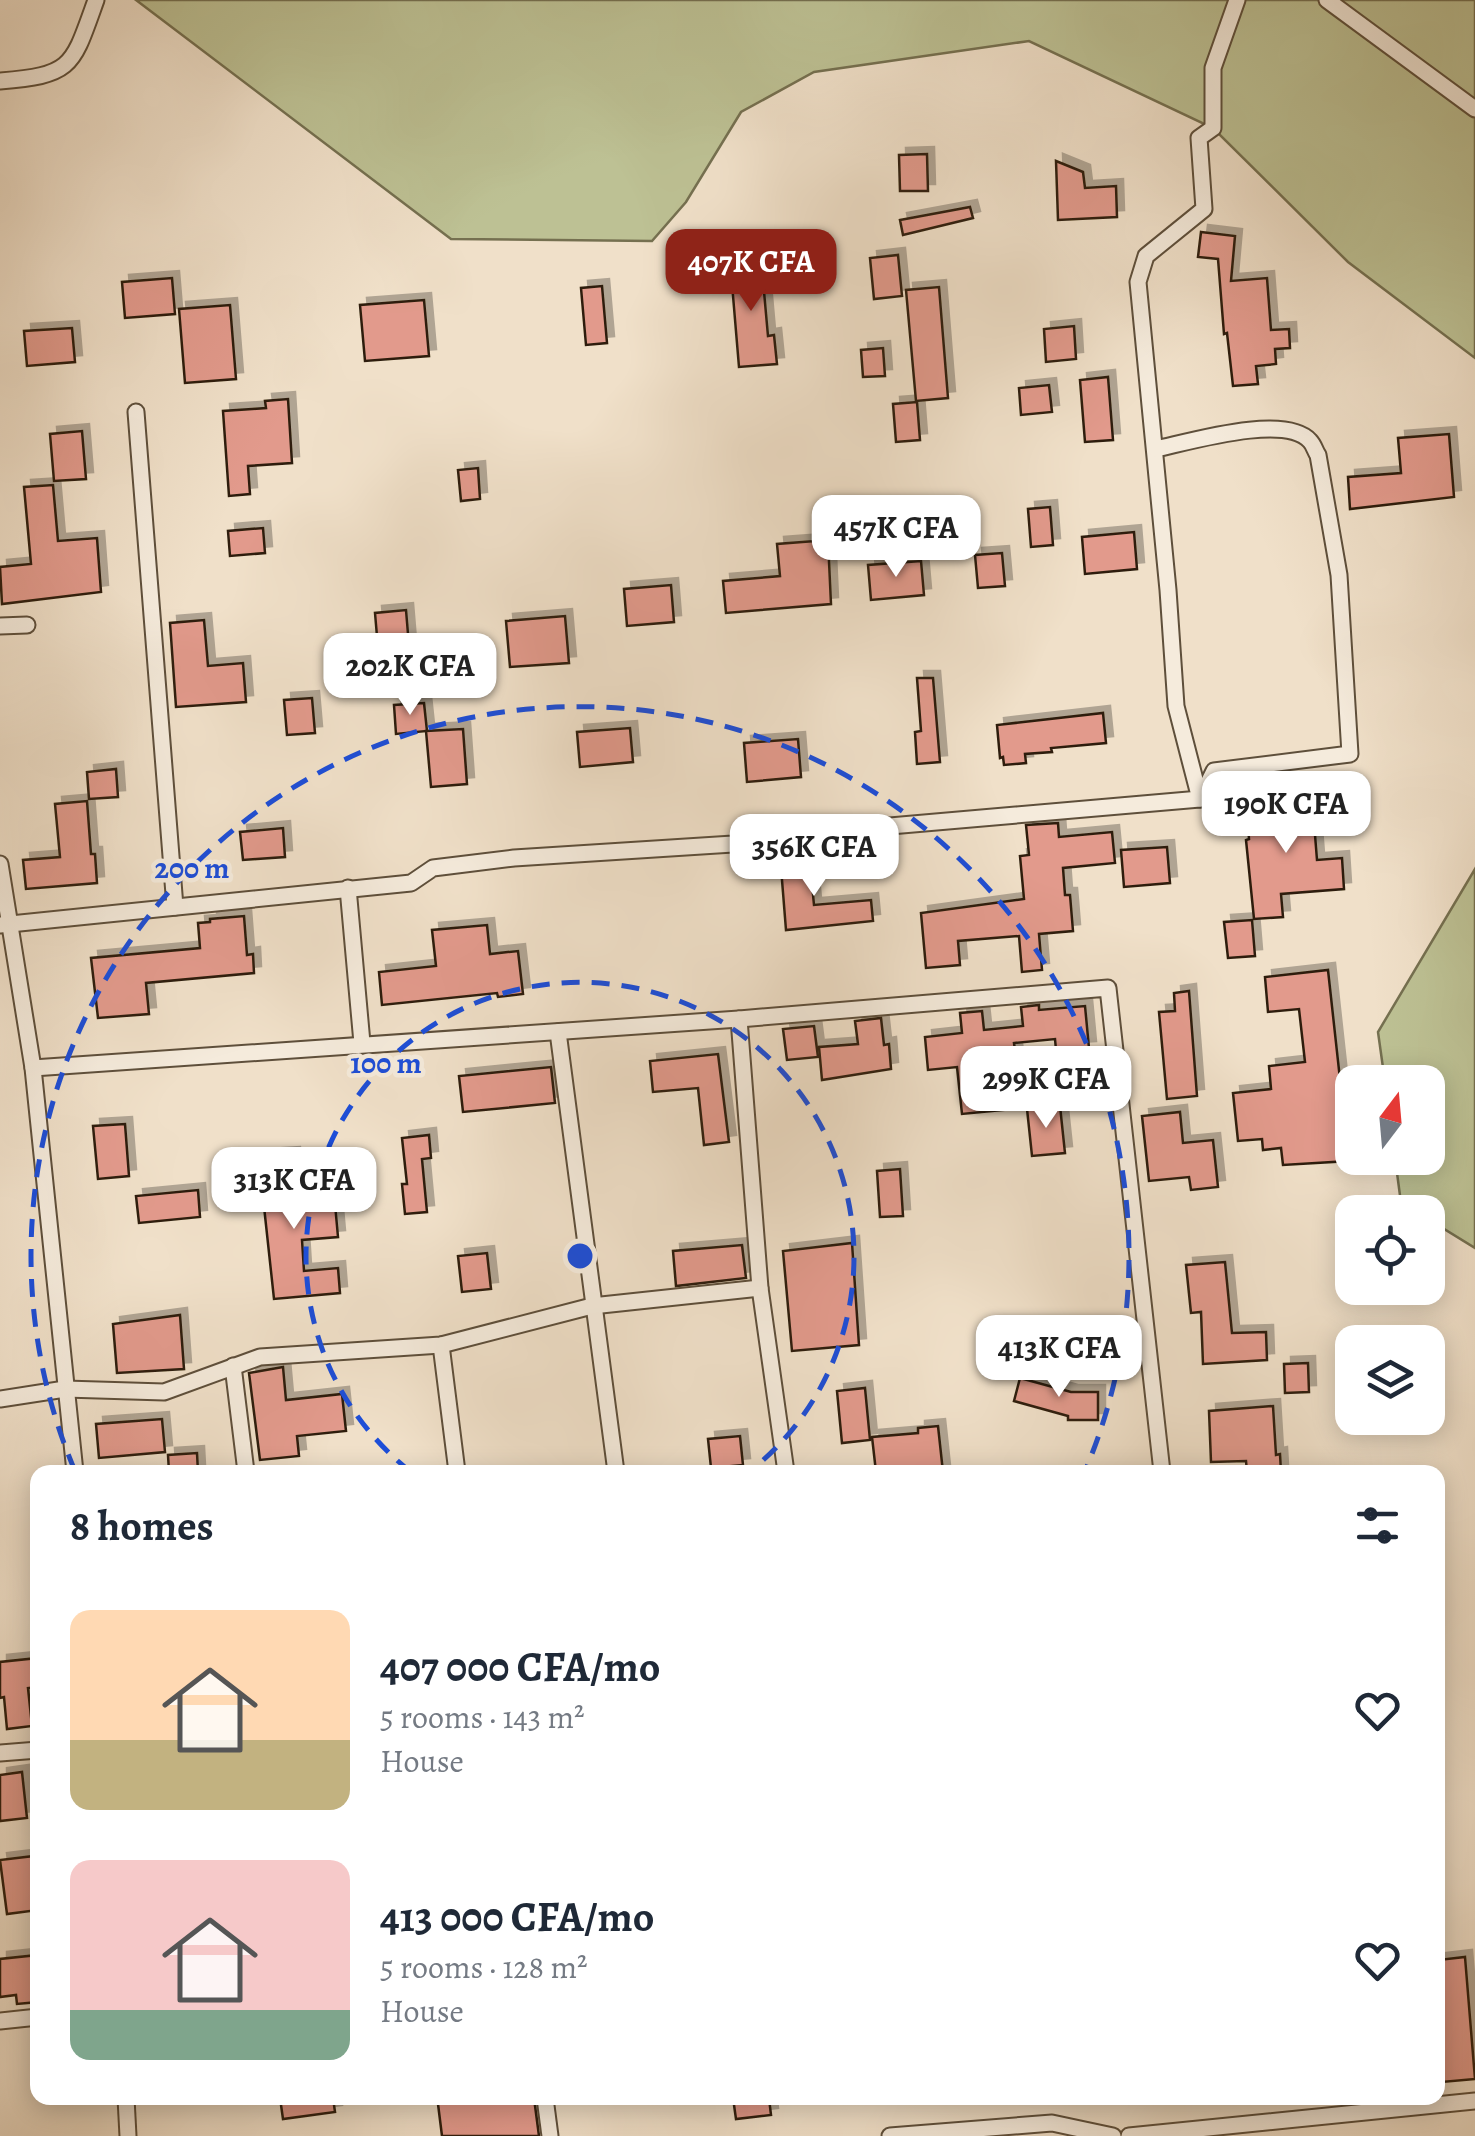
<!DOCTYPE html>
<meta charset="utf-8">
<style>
:root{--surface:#fff;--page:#f2f2f3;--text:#1f2937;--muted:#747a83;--accent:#8f2418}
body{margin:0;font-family:Alegreya,serif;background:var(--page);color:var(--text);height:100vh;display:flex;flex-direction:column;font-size:38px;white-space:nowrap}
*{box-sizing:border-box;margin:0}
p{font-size:32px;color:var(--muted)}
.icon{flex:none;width:55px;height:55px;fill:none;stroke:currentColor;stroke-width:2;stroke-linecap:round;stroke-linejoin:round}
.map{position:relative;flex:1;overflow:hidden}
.side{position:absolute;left:30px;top:1465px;width:1415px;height:640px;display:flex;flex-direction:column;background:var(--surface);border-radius:20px;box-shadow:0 5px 25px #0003}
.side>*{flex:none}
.needle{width:65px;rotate:16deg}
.controls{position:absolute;left:1335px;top:1065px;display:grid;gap:20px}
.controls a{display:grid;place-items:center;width:110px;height:110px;border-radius:20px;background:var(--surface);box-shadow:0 5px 25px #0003;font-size:50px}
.price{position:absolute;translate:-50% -85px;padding:0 22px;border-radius:20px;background:#fff;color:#222;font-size:32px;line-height:65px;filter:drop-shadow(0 2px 5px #0008)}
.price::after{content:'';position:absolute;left:50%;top:60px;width:30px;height:22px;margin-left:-15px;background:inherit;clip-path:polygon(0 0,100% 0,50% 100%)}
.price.on{background:var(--accent);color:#fff}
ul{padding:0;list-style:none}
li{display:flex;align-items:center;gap:30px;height:250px;padding:0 40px}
li span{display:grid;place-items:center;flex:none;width:280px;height:200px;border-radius:20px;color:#555}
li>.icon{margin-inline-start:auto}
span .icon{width:120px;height:120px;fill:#fffc;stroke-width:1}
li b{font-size:42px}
h2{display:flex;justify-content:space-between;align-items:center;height:120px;padding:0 40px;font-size:42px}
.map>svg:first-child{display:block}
.green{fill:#bdc194;stroke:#757050;stroke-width:2.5}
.building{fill:#e29a8c;stroke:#2d1f0c;stroke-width:2.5;filter:url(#shadow)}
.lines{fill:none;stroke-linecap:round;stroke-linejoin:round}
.street-casing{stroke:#5e4f3b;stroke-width:19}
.street{stroke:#f5ebdc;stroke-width:15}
.ring{fill:none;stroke:#1d4ed8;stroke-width:5;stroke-dasharray:18 12}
.centre{fill:#1d4ed8;stroke:#f5ebdc;stroke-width:5}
.ring-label{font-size:30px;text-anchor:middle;font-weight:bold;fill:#1d4ed8;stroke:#f5ebdc;stroke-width:9;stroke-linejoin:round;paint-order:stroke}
</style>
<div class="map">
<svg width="1475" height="2136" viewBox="0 0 1475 2136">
<defs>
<filter id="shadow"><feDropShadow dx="7" dy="-7" stdDeviation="0" flood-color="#0004"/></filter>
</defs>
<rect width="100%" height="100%" fill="#f0e0c9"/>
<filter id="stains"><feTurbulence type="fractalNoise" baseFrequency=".002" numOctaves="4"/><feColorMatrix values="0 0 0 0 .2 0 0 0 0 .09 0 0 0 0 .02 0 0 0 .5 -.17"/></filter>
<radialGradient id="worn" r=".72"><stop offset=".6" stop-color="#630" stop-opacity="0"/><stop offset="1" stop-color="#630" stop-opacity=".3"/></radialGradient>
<!-- green -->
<g class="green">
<polygon points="136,0 1475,0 1475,358 1348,262 1213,128 1029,41 814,72 741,112 686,202 652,241 451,239"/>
<polygon points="1475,869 1475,1248 1428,1219 1428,1212 1416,1212 1401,1203 1395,1158 1428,1158 1428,1082 1385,1082 1378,1032"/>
</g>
<!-- building -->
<g class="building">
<polygon points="927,154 928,191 900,191 899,155"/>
<polygon points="1056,161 1083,172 1085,188 1116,186 1117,217 1058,220"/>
<polygon points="970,207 973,218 903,235 900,220"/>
<polygon points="1201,232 1235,236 1231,281 1267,278 1271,330 1289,329 1290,348 1275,349 1276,364 1256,366 1258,384 1233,386 1227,333 1224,334 1218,259 1198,257"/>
<polygon points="898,255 902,296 874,299 870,258"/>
<polygon points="761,258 768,336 774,335 777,364 739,367 730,260"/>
<polygon points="172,278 175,314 125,318 122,282"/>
<polygon points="602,286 607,343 586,345 581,288"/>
<polygon points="939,287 948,398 916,401 906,290"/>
<polygon points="424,300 429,356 365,361 360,305"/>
<polygon points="230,305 236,379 185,383 179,309"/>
<polygon points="1074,326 1076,359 1046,362 1044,329"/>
<polygon points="72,328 75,362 27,366 24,331"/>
<polygon points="883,348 885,376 863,377 861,350"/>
<polygon points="1108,377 1113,440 1085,442 1080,380"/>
<polygon points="1049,385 1052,412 1021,415 1019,388"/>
<polygon points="288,399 292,463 248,466 250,494 229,496 223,411 266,408 265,401"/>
<polygon points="917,402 920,440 896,442 893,404"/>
<polygon points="82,431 86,479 54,481 50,434"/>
<polygon points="1449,434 1454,497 1350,509 1348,477 1401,473 1398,438"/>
<polygon points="478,468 480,499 461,501 458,470"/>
<polygon points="53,485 58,541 97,538 101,592 2,604 0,567 31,564 24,487"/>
<polygon points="1050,507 1053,545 1031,547 1028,509"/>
<polygon points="263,528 265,553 230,556 228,531"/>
<polygon points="1134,532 1137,569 1085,574 1082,537"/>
<polygon points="828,540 831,604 726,613 723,581 780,576 777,544"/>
<polygon points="1002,553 1005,586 978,588 975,555"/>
<polygon points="921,561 924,595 871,600 868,565"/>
<polygon points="671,585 674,622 627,626 624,589"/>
<polygon points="406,610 409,646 378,648 375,613"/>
<polygon points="565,616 569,663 510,667 506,621"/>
<polygon points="204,620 208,666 243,663 246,702 176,707 170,623"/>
<polygon points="917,678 933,678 940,762 917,764 915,732 921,731"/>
<polygon points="312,698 315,733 287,735 284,700"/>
<polygon points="424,703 427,731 396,734 394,705"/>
<polygon points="1103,713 1106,743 1051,748 1052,752 1025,754 1026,763 1004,765 1003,757 1000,758 997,725"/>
<polygon points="630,728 633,762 580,767 577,732"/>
<polygon points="463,729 467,784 431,787 426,731"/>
<polygon points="798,739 801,777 747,782 744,743"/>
<polygon points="116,769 118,797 89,799 87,772"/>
<polygon points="1312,797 1317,860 1342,858 1344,889 1281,894 1283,917 1254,919 1246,840 1249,839 1247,809 1279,806 1279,800"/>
<polygon points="87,801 91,854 95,854 97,883 26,889 23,860 60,857 55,804"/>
<polygon points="1058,823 1059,837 1112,832 1115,863 1063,868 1065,895 1070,895 1073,931 1039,934 1042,970 1022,972 1019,936 958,941 960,965 926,968 921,913 1024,899 1020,856 1029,855 1026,825"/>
<polygon points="283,828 285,857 243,860 240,832"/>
<polygon points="1167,847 1170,883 1124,887 1121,850"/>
<polygon points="809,853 814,905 871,900 873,921 786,930 780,855"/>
<polygon points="244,916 247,955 253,954 254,973 146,983 149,1014 98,1018 91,958 200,948 198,923 210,922 210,919"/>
<polygon points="1252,920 1255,956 1228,958 1224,922"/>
<polygon points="487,925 490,954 518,951 523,994 498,997 497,993 382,1005 379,972 436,966 432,930"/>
<polygon points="1328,970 1349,1161 1283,1165 1281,1148 1263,1150 1262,1139 1238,1141 1233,1093 1271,1089 1269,1066 1305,1062 1299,1009 1268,1012 1265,977"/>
<polygon points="1189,991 1197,1096 1167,1099 1159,1012 1175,1011 1174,993"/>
<polygon points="1039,1005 1039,1010 1085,1006 1089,1048 1056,1050 1055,1039 1014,1043 1023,1108 962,1114 957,1067 928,1070 925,1037 962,1033 960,1013 982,1011 984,1030 1023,1026 1021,1007"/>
<polygon points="881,1018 884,1045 889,1044 891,1069 822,1080 819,1047 858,1044 855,1021"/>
<polygon points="814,1026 818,1057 787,1060 783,1029"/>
<polygon points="718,1054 729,1142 704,1145 698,1088 653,1092 650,1061"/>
<polygon points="551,1067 555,1103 463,1112 459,1076"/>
<polygon points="1060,1106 1065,1153 1032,1156 1027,1109"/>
<polygon points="1180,1112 1183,1143 1213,1140 1218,1187 1191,1190 1189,1177 1149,1181 1142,1116"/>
<polygon points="125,1124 129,1176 98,1179 93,1126"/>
<polygon points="429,1135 431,1158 422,1159 427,1212 405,1214 402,1184 407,1184 402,1138"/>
<polygon points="293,1154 300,1207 335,1204 338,1237 302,1240 304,1271 338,1268 340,1293 274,1299 262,1188 264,1188 262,1156"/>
<polygon points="900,1169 903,1216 880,1217 877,1171"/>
<polygon points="198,1190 200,1217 139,1223 136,1196"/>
<polygon points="852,1243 859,1345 792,1351 783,1251"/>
<polygon points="742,1245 746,1278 676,1286 673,1251"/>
<polygon points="487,1253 491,1289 462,1292 458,1256"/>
<polygon points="1225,1262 1232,1333 1266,1332 1267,1360 1203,1364 1201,1312 1191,1313 1186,1265"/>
<polygon points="180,1315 184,1369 117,1373 113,1324"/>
<polygon points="1308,1363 1309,1392 1285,1393 1284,1364"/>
<polygon points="283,1367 286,1400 342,1394 346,1431 297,1436 299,1456 260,1460 249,1373"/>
<polygon points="1020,1378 1071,1392 1098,1392 1098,1420 1068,1420 1068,1416 1014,1401"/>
<polygon points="865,1388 870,1440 842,1443 837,1391"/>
<polygon points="1273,1406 1276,1455 1280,1454 1281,1472 1247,1472 1246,1461 1211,1462 1209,1411"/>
<polygon points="162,1419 165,1452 99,1458 96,1424"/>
<polygon points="938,1426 943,1472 876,1472 872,1437 918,1433 918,1428"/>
<polygon points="740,1436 743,1465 711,1468 708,1439"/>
<polygon points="197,1453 198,1472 169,1472 168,1455"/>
<polygon points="38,1658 38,1687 28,1688 32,1726 7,1729 4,1697 0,1698 0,1662"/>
<polygon points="22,1772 27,1818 0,1821 0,1775"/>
<polygon points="34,1856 38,1910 7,1914 0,1860"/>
<polygon points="38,1955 38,2002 17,2004 16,1995 0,1997 0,1959"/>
<polygon points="1465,1957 1475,2079 1442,2082 1438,2032 1438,1960"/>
<polygon points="280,2098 333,2098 335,2112 283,2119"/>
<polygon points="489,2098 534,2098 539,2136 442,2136 438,2104"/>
<polygon points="733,2098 769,2098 771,2115 736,2119"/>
</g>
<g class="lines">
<defs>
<g id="street">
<polyline points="1327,0 1475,109"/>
<path d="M0,81c73,-6 72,-14 96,-81"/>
<polyline points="136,412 175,907"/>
<polyline points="0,626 27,625"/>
<polyline points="1200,799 1176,706 1168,590 1138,282 1146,256 1204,209 1199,138 1213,128 1213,68 1237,0"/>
<polyline points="0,864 33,1068 75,1472"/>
<polyline points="348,888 362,1043"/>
<path d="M0,925l411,-42 22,-15 81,-10 219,-14 88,-12 379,-33 14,-28 136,-17 -11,-179 -21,-120c-3,-4 -4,-10 -8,-14 -25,-28 -121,1 -154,8"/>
<polyline points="739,1019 760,1288 786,1472"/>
<polyline points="558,1032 616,1472"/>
<polyline points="33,1068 739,1019 1108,988 1162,1472"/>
<polyline points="441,1345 457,1472"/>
<polyline points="233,1366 246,1472"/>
<polyline points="0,1399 65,1389 164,1392 260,1357 441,1345 592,1306 760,1288"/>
<polyline points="0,1753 38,1750"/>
<polyline points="0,2021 38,2017"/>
<polyline points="126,2098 128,2136"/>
<polyline points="545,2098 550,2136"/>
<polyline points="890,2136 1052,2123 1113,2136"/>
<polyline points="1129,2136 1475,2101"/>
</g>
</defs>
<!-- street casing -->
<use href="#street" class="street-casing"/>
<!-- street -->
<use href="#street" class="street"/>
</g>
<!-- distance rings -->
<g class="ring">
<path d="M411 1472A274 274 0 1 1 749 1472"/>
<path d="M75 1471A549 549 0 1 1 1085 1471"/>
</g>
<circle cx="580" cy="1256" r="15" class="centre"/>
<g class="ring-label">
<text x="192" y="878">200 m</text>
<text x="386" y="1073">100 m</text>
</g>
<rect width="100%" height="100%" filter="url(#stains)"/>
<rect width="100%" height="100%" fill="url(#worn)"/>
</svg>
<div class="controls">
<a><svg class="needle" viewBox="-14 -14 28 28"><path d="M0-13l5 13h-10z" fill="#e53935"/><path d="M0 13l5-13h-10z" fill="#747a83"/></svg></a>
<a><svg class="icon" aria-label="locate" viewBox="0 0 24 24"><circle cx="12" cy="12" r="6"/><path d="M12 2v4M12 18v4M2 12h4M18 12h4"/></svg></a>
<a><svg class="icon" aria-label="layers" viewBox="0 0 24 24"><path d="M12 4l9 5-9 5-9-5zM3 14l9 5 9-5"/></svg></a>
</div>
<b class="price on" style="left:751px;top:314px">407K CFA</b>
<b class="price" style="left:896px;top:580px">457K CFA</b>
<b class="price" style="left:410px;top:718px">202K CFA</b>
<b class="price" style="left:1286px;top:856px">190K CFA</b>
<b class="price" style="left:814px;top:899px">356K CFA</b>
<b class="price" style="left:1046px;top:1131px">299K CFA</b>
<b class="price" style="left:294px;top:1232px">313K CFA</b>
<b class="price" style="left:1059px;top:1400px">413K CFA</b>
<section class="side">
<h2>8 homes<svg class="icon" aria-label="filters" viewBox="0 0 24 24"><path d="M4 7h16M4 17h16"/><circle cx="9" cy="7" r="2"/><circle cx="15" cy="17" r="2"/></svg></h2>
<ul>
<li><span style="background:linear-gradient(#ffd9b3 65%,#c2b280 0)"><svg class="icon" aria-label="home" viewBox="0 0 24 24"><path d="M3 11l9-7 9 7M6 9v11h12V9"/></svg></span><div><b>407 000 CFA/mo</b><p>5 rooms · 143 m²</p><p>House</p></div><svg class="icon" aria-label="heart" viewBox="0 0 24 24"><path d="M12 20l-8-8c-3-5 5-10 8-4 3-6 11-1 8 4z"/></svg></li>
<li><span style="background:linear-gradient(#f6c9c9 75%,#7fa58c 0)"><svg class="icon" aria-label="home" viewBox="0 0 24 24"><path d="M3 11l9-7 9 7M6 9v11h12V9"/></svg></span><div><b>413 000 CFA/mo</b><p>5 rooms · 128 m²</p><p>House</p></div><svg class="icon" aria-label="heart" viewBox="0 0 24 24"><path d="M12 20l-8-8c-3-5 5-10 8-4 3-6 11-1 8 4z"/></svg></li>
</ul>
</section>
</div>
